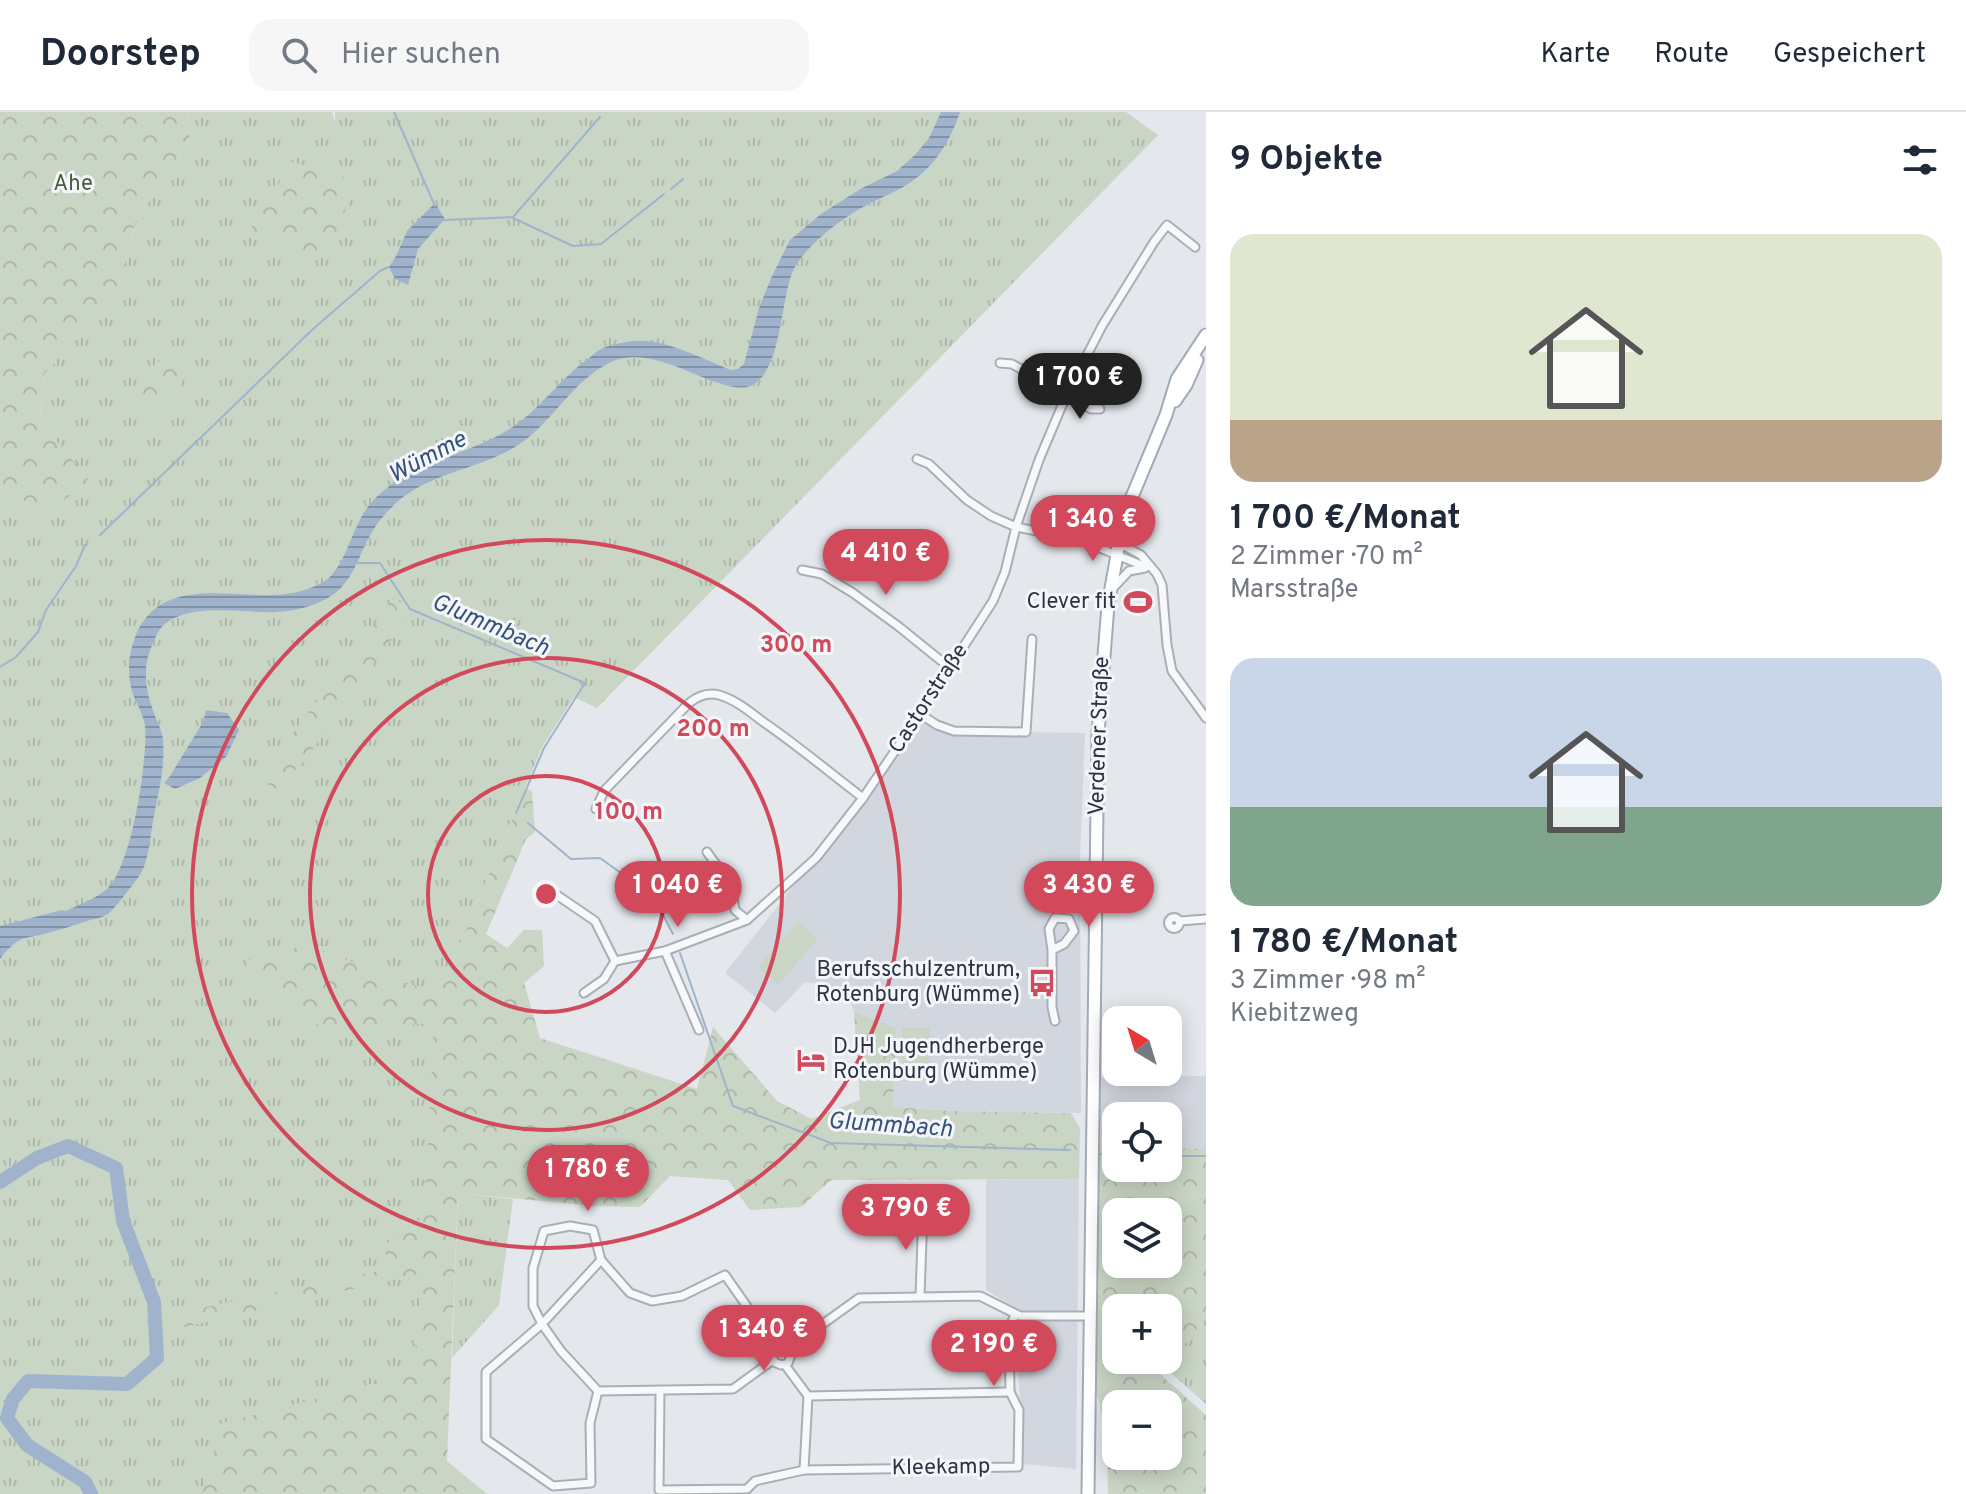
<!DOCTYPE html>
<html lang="de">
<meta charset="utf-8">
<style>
:root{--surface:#fff;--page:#f6f6f7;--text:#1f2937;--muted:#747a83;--line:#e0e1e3;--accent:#d1495b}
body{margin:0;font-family:Overpass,sans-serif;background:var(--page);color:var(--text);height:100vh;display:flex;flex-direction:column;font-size:30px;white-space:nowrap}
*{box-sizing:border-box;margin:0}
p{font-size:26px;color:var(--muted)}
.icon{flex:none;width:44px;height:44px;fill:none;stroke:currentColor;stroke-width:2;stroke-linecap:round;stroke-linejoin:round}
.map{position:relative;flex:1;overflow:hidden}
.side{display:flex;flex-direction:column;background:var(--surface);width:760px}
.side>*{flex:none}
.needle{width:52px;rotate:322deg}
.fabs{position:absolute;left:1102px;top:894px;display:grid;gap:16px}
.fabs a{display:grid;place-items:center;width:80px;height:80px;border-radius:16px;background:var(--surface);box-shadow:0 4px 20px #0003;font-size:40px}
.price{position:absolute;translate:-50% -68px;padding:0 18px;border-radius:28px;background:var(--accent);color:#fff;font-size:26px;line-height:52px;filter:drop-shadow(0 2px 4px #0008)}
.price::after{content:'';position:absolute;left:50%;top:48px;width:24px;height:18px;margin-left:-12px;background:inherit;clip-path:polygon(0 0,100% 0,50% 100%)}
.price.active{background:#222;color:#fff}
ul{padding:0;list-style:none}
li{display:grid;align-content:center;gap:16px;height:424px;padding:0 24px}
li span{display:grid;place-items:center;height:248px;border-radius:24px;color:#555}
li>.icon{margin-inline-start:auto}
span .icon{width:144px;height:144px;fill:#fffc;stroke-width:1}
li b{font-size:34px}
h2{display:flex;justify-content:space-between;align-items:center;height:96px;padding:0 24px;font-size:34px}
header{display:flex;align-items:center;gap:48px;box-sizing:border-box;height:112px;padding:0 40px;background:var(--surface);border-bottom:2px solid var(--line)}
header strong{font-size:38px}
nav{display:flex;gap:44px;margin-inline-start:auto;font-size:28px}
.search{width:560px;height:72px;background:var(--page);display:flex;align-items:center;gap:20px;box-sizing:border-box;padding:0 28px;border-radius:24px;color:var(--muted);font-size:30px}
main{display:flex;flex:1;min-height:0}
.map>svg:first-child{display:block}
.built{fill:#d2d6de}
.grass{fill:url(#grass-tufts)}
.forest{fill:url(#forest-crowns);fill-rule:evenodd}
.garden{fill:#c9d6c5}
.water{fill:url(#water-rules)}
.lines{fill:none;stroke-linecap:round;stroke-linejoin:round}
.stream{stroke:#9fb4cc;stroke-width:2}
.river{stroke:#9fb4cc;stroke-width:14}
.street-casing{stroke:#a9aeb7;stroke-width:11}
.primary-casing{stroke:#a3abb8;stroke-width:15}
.street{stroke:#f7f8fa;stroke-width:7}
.primary{stroke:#fff;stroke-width:11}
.ring{fill:none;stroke:#d1495b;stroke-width:4}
.labels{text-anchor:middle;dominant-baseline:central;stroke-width:6;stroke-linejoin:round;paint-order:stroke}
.park-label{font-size:22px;fill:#3f6138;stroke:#f4f6f9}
.poi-label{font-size:22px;fill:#2b3445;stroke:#f4f6f9;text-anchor:end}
.street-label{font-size:22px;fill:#2b3445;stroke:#f4f6f9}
.water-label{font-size:24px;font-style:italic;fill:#34527a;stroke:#f4f6f9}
.centre{fill:#d1495b;stroke:#f4f6f9;stroke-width:4}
.ring-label{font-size:24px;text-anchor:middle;font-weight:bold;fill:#d1495b;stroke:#f4f6f9;stroke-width:6;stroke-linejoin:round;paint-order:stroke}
</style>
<header>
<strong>Doorstep</strong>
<div class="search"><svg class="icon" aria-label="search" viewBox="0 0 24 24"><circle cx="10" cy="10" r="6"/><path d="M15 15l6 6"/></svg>Hier suchen</div>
<nav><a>Karte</a><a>Route</a><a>Gespeichert</a></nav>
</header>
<main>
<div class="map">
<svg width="1206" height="1382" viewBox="0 0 1206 1382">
<defs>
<pattern id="grass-tufts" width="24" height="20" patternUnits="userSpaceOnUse" patternTransform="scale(2)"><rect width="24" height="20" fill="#c9d6c5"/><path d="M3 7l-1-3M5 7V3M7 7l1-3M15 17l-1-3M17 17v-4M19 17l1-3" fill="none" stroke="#adb8ab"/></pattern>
<pattern id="forest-crowns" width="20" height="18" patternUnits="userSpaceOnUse" patternTransform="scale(2)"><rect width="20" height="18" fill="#c9d6c5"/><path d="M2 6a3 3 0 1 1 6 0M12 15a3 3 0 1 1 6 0" fill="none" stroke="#adb8ab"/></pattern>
<pattern id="water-rules" width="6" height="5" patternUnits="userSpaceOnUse" patternTransform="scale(2)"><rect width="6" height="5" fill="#9fb4cc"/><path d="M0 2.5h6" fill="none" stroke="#8293a7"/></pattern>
</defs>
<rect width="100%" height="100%" fill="#e4e7ec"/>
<!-- built -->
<g class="built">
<polygon points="920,602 954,619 1085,621 1080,747 1081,1001 953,999 893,995 896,916 854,900 845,877 805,870 775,901 725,861 863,686"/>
<polygon points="1206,964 1206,1037 1168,1036 1168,1004 1116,1004 1116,1034 1093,1034 1094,965"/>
<polygon points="1079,1067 1076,1357 1024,1352 1014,1195 986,1178 986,1068"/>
</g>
<!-- grass -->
<g class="grass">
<polygon points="188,0 332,0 335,11 335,0 1126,0 1158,23 597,596 574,585 542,635 439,883 436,1382 0,1382 0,369 40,402 40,308 44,262 117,181 136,108 190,27"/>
<polygon points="458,1081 513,1087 499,1193 452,1246"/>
<polygon points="1206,1206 1206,1292 1165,1256"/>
</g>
<!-- forest -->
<g class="forest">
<polygon points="0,0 188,0 190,27 136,108 117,181 44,262 40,308 91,371 40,402 0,369"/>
<polygon points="334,48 353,80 326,144 247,122 292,50 318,58"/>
<path d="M164,246l18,22c-9,21 -21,33 -44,39l3,-44z"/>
<polygon points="396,484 409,507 379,542 303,651 272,680 262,662"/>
<polygon points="525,676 532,679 535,720 526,727 486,822 507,836 524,818 542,818 544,854 524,871 540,926 697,977 713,915 777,989 812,1007 860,988 854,900 896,916 893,995 953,999 1071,1001 1080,1016 1079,1067 831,1068 801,1095 750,1098 728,1068 670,1064 640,1095 592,1094 458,1081 447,1349 487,1382 202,1382 211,1356 219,1312 413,1261 423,1161 171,1218 167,1203 389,1157 384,1134 424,1104 434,911 384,915 334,925 271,878 243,865 251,844 288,856 297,829 439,883"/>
<path d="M1093,1034h23v22h52v-20l38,1v169l-46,56 46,41v79h-98l-1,-58 -17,-71zM1116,1100h52v52h-52zM1116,1196h52v52h-52zM1116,1292h52v52h-52z"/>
</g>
<!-- garden -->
<g class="garden">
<polygon points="798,810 818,827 778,873 758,855"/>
<rect x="902" y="916" width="28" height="53"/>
</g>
<!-- water -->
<g class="water">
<path d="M941,0h19c-9,26 -22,50 -45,67 -14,11 -31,17 -46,25 -25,12 -66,43 -77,69 -11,28 -11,95 -38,111 -29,19 -95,-44 -143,-22 -42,20 -60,66 -101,88 -37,20 -82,24 -114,53 -9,9 -18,18 -24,29 -16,27 -19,56 -52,70 -17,8 -40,11 -59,10 -26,-1 -72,-7 -95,11 -8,6 -11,15 -15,25 -9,21 -5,44 3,65 3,10 9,18 9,28 2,26 -4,50 -9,74 -3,16 -5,45 -13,58 -4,7 -28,38 -33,41 -6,4 -15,5 -21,7 -14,5 -29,9 -43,13 -7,2 -16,3 -22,5 -9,4 -16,12 -22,20v-33l62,-16 4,1c14,-7 30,-12 42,-23 24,-24 40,-129 37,-163 -2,-9 -7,-20 -11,-28 -8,-21 -6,-44 3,-65 28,-58 98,-32 148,-38 12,-1 24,-5 35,-10 26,-12 31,-58 50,-80 40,-46 101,-47 147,-80 27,-20 45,-47 72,-66 4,-3 9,-8 14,-10 7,-3 16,-5 24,-6 31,-7 74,16 104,28l7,-1 6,-5 15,-56 13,-32 18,-36 31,-26 41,-26 35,-17 19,-17 13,-16z"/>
<polygon points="435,91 445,107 418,137 408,173 395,167 389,155 396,144 407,119"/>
<polygon points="206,598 227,601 239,618 226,645 200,666 175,677 164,671 170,664 203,610"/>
</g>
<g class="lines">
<!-- stream -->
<g class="stream">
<polyline points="394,0 435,94"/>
<polyline points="671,77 683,67"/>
<polyline points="513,106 573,134 601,132 664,82"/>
<polyline points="444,108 513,105 600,5"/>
<polyline points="100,423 313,217 380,159 388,155"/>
<polyline points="357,451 380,451 410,497 585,571 544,636 516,701"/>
<polyline points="0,555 16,545 38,520 46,498 76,454 85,433"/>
<polyline points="528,711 571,747 600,746 653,784 673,822"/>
<polyline points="680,841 733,994 831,1031 1070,1038"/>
<polyline points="1100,1042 1116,1043"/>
<polyline points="1168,1044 1206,1044"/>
</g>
<!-- river -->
<polyline class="river" points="0,1070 37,1046 68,1034 116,1056 123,1109 154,1190 157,1246 127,1272 28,1269 13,1287 7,1306 27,1333 85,1370 91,1382"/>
<defs>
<g id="street">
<polyline points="1000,251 1012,252 1091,297 1100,297"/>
<polyline points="917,347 929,352 967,388 991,404 1016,415 1081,428 1117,430 1141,443 1157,462 1162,473 1167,533 1172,559 1206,606"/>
<polyline points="1083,429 1146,455"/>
<polyline points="802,458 822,462 853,481 898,514 950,556"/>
<polyline points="1113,476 1129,459 1145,456"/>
<polyline points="920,602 937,613 954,619 1026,620 1032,527"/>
<path d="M596,697l8,-18 85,-88c9,-7 19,-11 30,-8 15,4 30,16 43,26 35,24 67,51 101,77"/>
<polyline points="707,740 731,773 735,798 747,808"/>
<polyline points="548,777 595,809 615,849 665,839 747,808 816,746 863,686 920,602 993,489 1005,460 1016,415 1039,348 1066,284 1102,214 1154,130 1167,113 1195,135"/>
<circle cx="1174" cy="811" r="5.5"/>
<polyline points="1180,809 1206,807"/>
<polyline points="1052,838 1064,832 1074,819 1069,807 1055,806 1049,817 1052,838 1052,895 1055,909"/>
<polyline points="665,839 699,918"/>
<polyline points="584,881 604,867 615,849"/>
<polyline points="863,1097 958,1096"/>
<polyline points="920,1184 923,1098"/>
<polyline points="788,1237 791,1243 788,1251 781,1253 774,1250 772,1242 776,1236 782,1234 788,1237 859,1186 980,1184 1020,1204 1090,1204"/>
<polyline points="773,1248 733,1277 598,1279 561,1239 542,1212 533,1194 533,1156 544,1119 570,1114 593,1118 601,1148 630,1181 652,1189 682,1184 725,1163 776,1236"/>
<polyline points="785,1253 808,1284 804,1358"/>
<polyline points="598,1279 590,1311 591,1371 553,1374 486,1327 486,1260 542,1212 601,1148"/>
<polyline points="660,1279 659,1378 747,1377 755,1369 804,1358 1018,1355 1019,1298 1010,1280 1009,1216 1015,1203"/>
<polyline points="808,1284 1010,1280"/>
</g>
<g id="primary">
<polyline points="1175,289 1186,273 1197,248"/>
<polyline points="1120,434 1129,418 1131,397"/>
<polyline points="1088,1382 1098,621 1108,493 1117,443 1119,416 1166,303 1177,267 1206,223"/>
</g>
</defs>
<!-- street casing -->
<use href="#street" class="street-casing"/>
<!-- primary casing -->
<use href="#primary" class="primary-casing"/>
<!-- street -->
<use href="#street" class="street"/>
<!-- primary -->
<use href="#primary" class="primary"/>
</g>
<!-- distance rings -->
<g class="ring">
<circle cx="546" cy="782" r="118"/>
<circle cx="546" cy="782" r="236"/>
<circle cx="546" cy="782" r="354"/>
</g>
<!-- icons -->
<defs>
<symbol id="stadium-bare" viewBox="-9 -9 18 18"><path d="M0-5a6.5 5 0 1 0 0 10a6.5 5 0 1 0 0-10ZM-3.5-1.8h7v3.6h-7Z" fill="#d1495b" stroke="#f4f6f9" stroke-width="2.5" paint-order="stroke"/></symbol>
<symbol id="bus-bare" viewBox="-9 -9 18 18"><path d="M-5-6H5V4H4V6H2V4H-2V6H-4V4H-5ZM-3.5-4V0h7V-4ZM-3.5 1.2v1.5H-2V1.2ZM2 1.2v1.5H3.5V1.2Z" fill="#d1495b" stroke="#f4f6f9" stroke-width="2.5" paint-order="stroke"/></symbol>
<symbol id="hotel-bare" viewBox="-9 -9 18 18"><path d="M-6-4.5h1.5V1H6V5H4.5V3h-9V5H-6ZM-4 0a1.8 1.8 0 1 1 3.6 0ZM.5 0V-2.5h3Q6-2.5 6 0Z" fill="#d1495b" stroke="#f4f6f9" stroke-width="2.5" paint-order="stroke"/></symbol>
</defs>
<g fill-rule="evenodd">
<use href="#stadium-bare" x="1118" y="470" width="40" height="40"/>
<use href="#bus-bare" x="1022" y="851" width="40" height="40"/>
<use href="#hotel-bare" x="791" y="928" width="40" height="40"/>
</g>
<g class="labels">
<!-- park labels -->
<g class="park-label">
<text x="73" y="72">Ahe</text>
</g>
<!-- poi labels -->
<g class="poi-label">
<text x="1116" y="490">Clever fit</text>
<text x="1020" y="858">Berufsschulzentrum,<tspan x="1020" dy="25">Rotenburg (Wümme)</tspan></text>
<text x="833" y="935" text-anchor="start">DJH Jugendherberge<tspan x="833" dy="25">Rotenburg (Wümme)</tspan></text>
</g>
<!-- street labels -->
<g class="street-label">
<text transform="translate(929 587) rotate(-57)">Castorstraße</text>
<text transform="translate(1100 624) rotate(-88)">Verdener Straße</text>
<text transform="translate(941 1356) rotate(-1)">Kleekamp</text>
</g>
<!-- water labels -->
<g class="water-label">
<text transform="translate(428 346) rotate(-28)">Wümme</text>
<text transform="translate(490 514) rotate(23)">Glummbach</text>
<text transform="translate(890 1014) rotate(4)">Glummbach</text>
</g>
</g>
<circle cx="546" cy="782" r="12" class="centre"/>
<g class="ring-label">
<text x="796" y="540">300 m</text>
<text x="713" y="624">200 m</text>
<text x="629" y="707">100 m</text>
</g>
</svg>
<div class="fabs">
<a><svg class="needle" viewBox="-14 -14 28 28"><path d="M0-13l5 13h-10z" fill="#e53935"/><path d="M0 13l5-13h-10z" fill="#747a83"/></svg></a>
<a><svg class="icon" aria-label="locate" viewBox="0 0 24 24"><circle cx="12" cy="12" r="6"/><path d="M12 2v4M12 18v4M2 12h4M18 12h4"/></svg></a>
<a><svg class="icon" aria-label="layers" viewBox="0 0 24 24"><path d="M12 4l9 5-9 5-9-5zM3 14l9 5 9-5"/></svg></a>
<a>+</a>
<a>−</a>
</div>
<b class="price active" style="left:1080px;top:309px">1 700 €</b>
<b class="price" style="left:1093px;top:451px">1 340 €</b>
<b class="price" style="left:886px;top:485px">4 410 €</b>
<b class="price" style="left:678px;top:817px">1 040 €</b>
<b class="price" style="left:1089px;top:817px">3 430 €</b>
<b class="price" style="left:588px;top:1101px">1 780 €</b>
<b class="price" style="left:906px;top:1140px">3 790 €</b>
<b class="price" style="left:764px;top:1261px">1 340 €</b>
<b class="price" style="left:994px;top:1276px">2 190 €</b>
</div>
<section class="side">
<h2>9 Objekte<svg class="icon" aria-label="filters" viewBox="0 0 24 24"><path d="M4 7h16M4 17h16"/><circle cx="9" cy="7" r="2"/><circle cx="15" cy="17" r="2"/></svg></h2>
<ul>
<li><span style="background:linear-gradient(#dfe7d0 75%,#b9a48a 0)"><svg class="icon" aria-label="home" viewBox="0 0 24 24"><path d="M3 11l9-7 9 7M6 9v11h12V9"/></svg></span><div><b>1 700 €/Monat</b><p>2 Zimmer · 70 m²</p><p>Marsstraße</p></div></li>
<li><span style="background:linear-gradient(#c9d6e8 60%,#7fa58c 0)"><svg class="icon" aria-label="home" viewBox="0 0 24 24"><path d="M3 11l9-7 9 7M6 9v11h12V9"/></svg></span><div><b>1 780 €/Monat</b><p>3 Zimmer · 98 m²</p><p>Kiebitzweg</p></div></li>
</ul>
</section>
</main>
